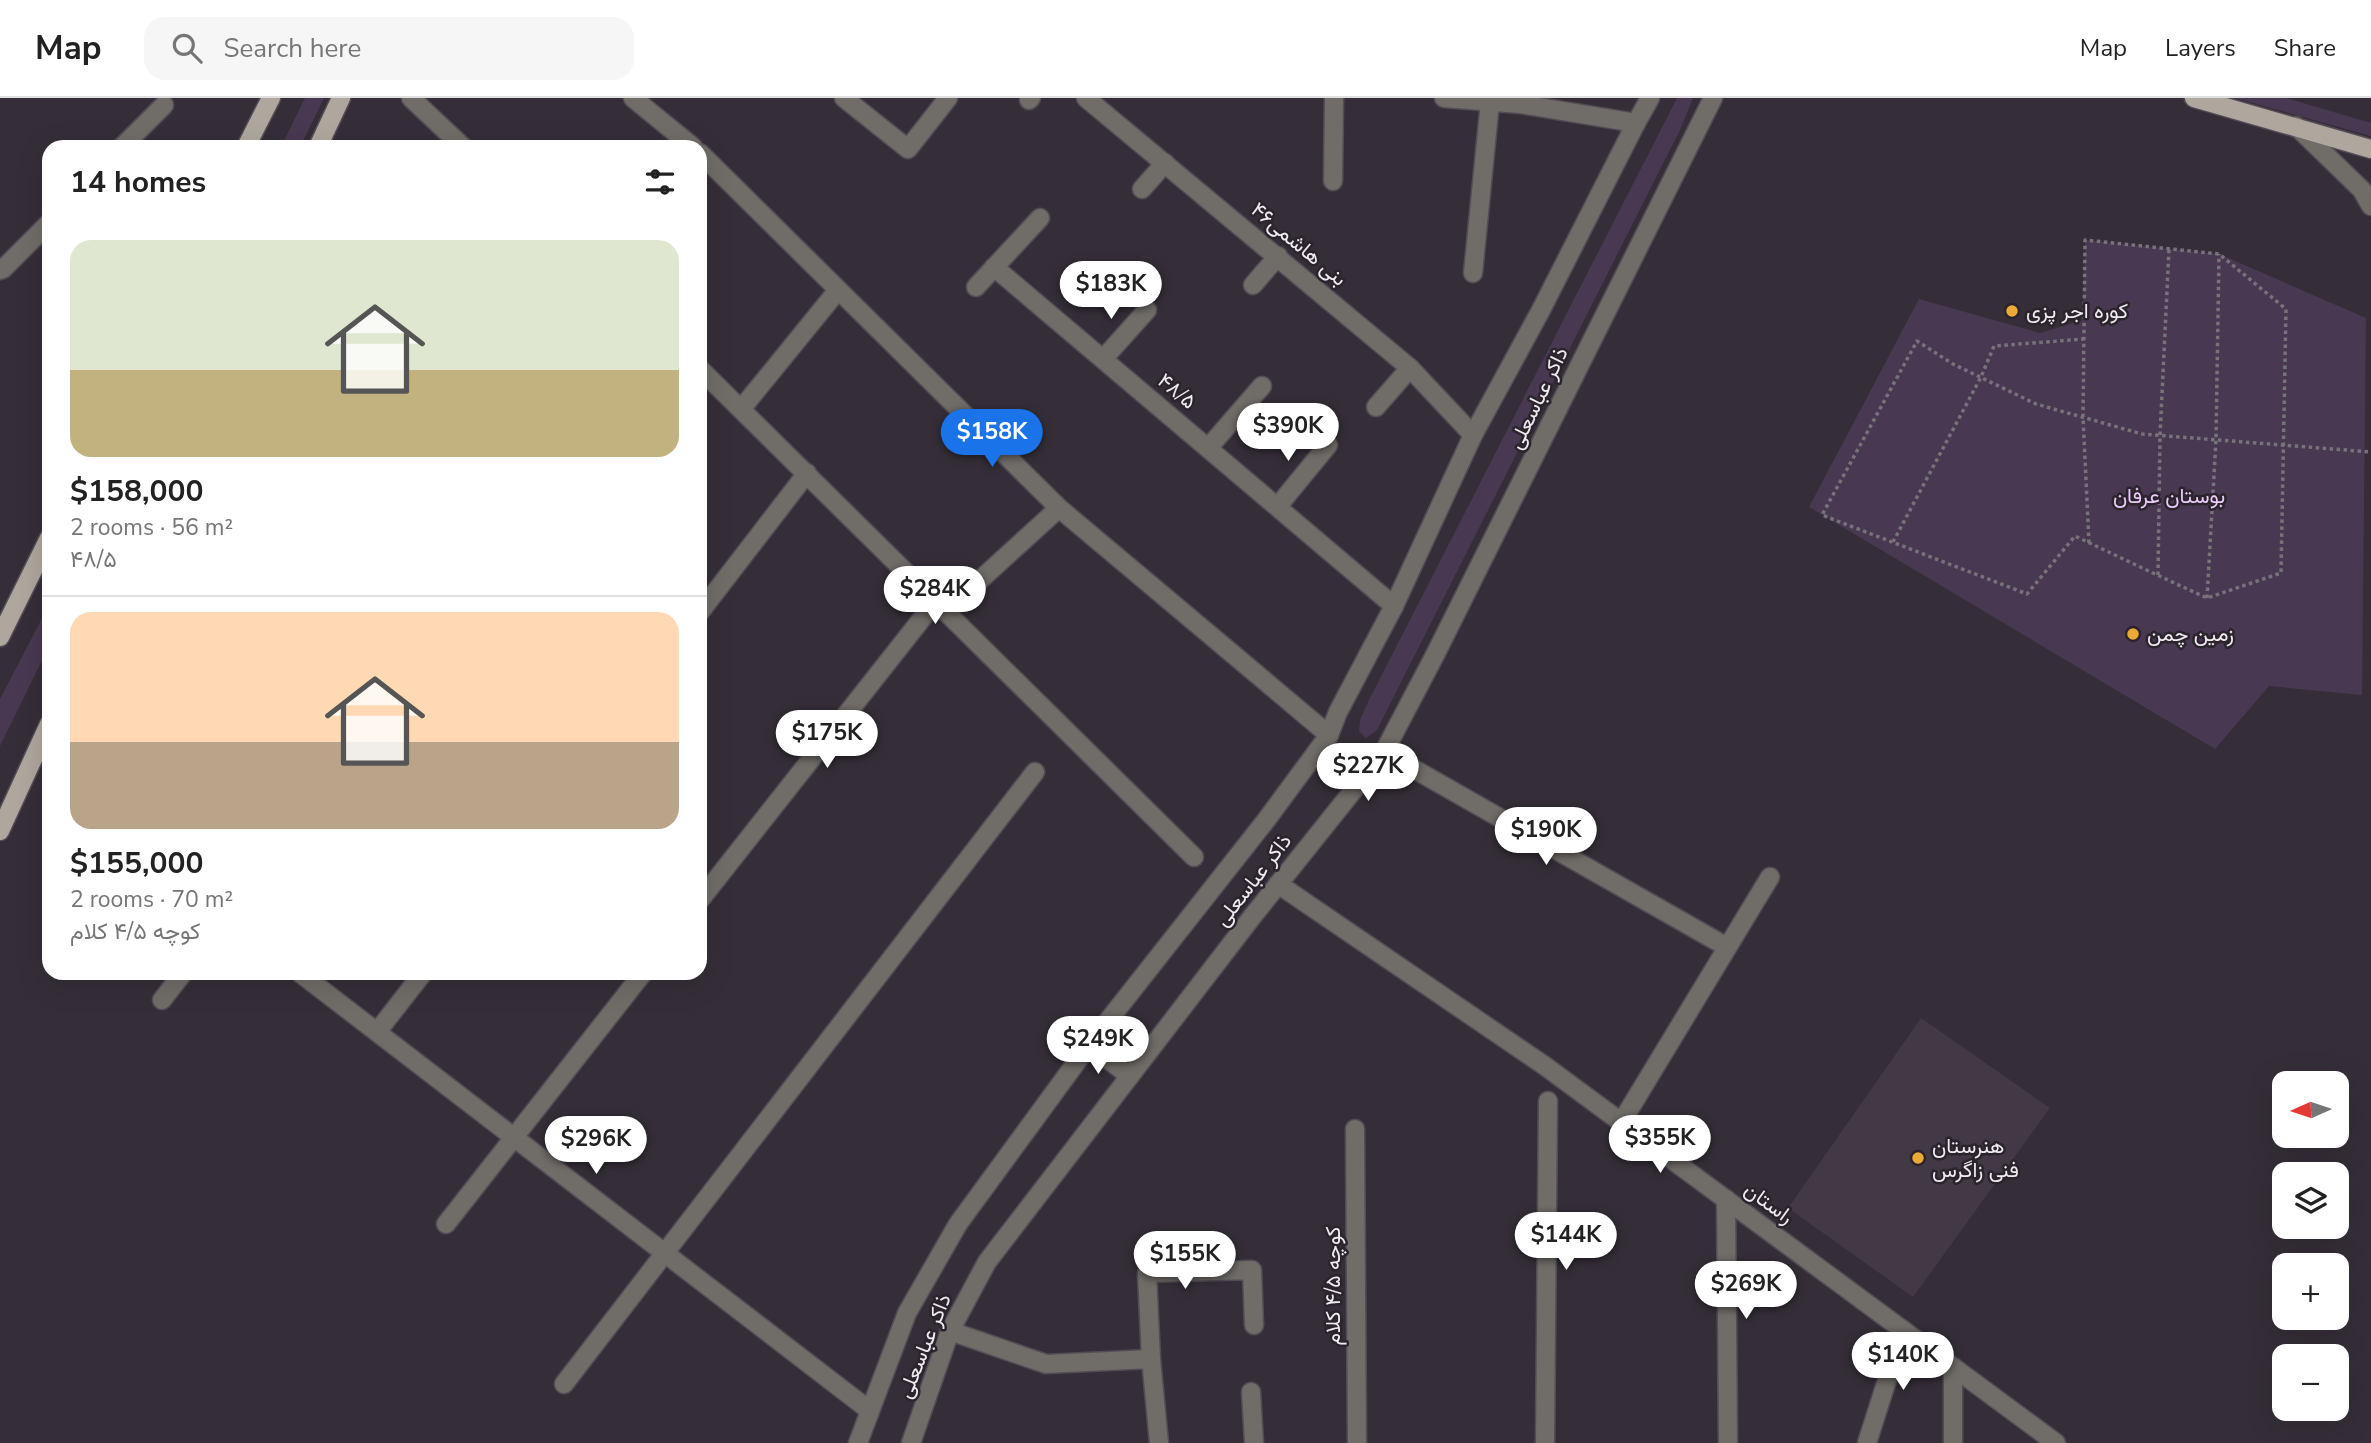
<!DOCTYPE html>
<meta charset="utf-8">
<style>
:root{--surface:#fff;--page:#f6f6f6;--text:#222;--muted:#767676;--line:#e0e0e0;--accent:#1a73e8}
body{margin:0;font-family:"Nunito Sans",Vazirmatn,sans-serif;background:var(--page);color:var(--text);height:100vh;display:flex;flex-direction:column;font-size:26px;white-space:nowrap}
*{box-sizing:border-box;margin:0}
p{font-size:23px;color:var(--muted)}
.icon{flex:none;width:38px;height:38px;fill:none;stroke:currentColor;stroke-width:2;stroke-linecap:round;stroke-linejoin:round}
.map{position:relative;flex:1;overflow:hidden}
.side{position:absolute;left:42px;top:42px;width:665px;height:840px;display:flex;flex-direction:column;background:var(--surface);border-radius:21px;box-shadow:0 7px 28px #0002}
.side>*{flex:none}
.needle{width:46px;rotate:267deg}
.tools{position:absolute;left:2272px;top:973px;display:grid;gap:14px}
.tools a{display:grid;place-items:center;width:77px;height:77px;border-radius:14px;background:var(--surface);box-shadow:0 7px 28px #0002;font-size:35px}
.price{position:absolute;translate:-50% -60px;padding:0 16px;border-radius:24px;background:#fff;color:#222;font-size:23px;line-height:46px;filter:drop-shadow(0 2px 4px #0008)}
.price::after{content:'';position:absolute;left:50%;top:42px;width:21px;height:16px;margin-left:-10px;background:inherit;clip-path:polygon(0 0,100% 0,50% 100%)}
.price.on{background:var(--accent);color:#fff}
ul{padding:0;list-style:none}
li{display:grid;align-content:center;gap:14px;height:371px;padding:0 28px}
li+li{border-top:2px solid var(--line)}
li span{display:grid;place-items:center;height:217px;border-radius:21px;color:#555}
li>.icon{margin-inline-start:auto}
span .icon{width:126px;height:126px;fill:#fffc;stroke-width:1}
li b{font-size:30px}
h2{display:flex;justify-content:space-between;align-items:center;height:84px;padding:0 28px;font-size:30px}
header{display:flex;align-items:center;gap:42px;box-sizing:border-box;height:98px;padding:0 35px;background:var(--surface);border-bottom:2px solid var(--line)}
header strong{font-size:33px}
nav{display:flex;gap:38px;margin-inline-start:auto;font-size:24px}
.search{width:490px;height:63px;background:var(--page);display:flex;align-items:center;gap:18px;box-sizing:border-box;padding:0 24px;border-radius:21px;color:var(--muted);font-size:26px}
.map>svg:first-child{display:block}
.built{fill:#423846}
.green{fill:#493851}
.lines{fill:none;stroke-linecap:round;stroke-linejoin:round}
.minor-casing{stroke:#534c56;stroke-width:21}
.major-casing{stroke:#534c56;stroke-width:21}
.path{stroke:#78727b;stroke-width:3.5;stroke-dasharray:3.5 3.5;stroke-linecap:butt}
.minor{stroke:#706c68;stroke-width:18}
.major{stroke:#afa79e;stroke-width:18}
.poi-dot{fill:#eaaa38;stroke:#2b242d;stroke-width:2.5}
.labels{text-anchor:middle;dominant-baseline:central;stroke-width:5;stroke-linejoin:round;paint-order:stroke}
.street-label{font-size:21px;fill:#efebf1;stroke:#2b242d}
.poi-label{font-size:21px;fill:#efebf1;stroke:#2b242d;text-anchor:start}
.park-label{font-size:21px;fill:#eacbfa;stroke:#2b242d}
</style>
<header>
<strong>Map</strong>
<div class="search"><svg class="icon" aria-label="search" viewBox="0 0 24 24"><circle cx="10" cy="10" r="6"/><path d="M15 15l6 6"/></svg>Search here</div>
<nav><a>Map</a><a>Layers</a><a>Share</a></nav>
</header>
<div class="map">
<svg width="2371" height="1345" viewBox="0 0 2371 1345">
<rect width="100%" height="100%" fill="#352e38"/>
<!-- built -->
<polygon class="built" points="1921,920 2050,1010 1913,1199 1788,1110"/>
<!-- green -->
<g class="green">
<polygon points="305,0 324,0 300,49 281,49"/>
<polygon points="1677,0 1693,0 1680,32 1377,632 1366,640 1359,633 1360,622 1369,602"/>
<polygon points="2235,0 2286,0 2371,25 2371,38"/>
<polygon points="2085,142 2219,156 2366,220 2362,597 2269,588 2215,651 1809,409 1919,201 2040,235 2083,222"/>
<polygon points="49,507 49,548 0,648 0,601"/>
</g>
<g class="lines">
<defs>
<g id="minor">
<polyline points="411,0 463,49"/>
<polyline points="633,0 693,49"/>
<polyline points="844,0 908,51 948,0"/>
<polyline points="1086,0 1410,270 1473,337"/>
<polyline points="1444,0 1520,6 1636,25"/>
<polyline points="1029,2 1031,0"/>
<polyline points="2296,28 2362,92 2371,108"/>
<polyline points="122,49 164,7"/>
<polyline points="700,55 1059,410 1329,637"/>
<polyline points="1333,83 1334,0"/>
<polyline points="1142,91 1165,65"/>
<polyline points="994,169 1394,508"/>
<polyline points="0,172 3,171 49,125"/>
<polyline points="1473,175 1490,4"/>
<polyline points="1253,187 1278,158"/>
<polyline points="976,189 1040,120"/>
<polyline points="1104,260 1147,212"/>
<polyline points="700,271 1194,759"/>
<polyline points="1376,309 1410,270"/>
<polyline points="742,310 838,192"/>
<polyline points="1209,349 1262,288"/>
<polyline points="1278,408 1328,347"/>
<polyline points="946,513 1059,410"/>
<polyline points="700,514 807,375"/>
<polyline points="1384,654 1727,849"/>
<polyline points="1278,786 1545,968 2056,1345"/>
<polyline points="700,802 924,518"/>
<polyline points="300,875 869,1312"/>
<polyline points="162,902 183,875"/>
<polyline points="377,934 423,875"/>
<polyline points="1089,947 1130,978"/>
<polyline points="1621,1025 1770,779"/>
<polyline points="1355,1031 1357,1345"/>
<polyline points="1726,1101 1728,1345"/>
<polyline points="446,1126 643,875"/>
<polyline points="950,1233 1046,1266 1151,1261 1159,1345"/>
<polyline points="1151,1261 1147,1175 1252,1172 1254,1227"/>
<polyline points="564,1286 1035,674"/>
<polyline points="1251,1294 1254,1345"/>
<polyline points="858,1345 907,1215 958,1126 1089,947 1267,721 1329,637 1338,614 1394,508 1473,337 1541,212 1636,25 1650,0"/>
<polyline points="911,1345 950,1233 987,1164 1252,819 1384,654 1435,557 1713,0"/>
<polyline points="1545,1345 1548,1003"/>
<polyline points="1867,1345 1903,1232"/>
<polyline points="1953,1345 1953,1269"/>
</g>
<g id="major">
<polyline points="2194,0 2371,51"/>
<polyline points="246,49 271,0"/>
<polyline points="318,49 341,0"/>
<polyline points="0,539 49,440"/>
<polyline points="0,733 49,626"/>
</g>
</defs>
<!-- minor casing -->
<use href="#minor" class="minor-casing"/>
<!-- major casing -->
<use href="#major" class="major-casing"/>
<!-- path -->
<g class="path">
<polyline points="1893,444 1981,279 1994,248 2084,241"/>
<path d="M2089,445l-6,-126 2,-177 134,14 67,55 -5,264 -74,25c-44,-20 -88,-41 -132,-62l-48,58 -205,-79 95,-174 36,23 83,40 106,30 229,18"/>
<polyline points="2158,477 2160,338 2169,151"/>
<polyline points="2207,500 2216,342 2219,156"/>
</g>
<!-- minor -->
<use href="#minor" class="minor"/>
<!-- major -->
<use href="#major" class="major"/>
</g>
<!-- markers -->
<g class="poi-dot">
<circle cx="2012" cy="213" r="7"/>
<circle cx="2133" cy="536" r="7"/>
<circle cx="1918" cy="1060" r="7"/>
</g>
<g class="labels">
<!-- street labels -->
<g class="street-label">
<text transform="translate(1299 146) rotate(40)">بنی هاشمی۴۶</text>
<text transform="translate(1177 293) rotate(40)">۴۸/۵</text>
<text transform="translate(1538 300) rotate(-64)">ذاکر عباسعلی</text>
<text transform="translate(1253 782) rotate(-52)">ذاکر عباسعلی</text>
<text transform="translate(1769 1105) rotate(36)">راستان</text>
<text transform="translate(1333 1188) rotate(-90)">کوچه ۴/۵ کلام</text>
<text transform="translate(924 1248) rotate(-68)">ذاکر عباسعلی</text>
</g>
<!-- poi labels -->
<g class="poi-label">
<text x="2026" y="213">کوره اجر پزی</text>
<text x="2147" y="536">زمین چمن</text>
<text x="1932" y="1048">هنرستان<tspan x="1932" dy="24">فنی زاگرس</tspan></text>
</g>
<!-- park labels -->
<g class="park-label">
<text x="2169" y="398">بوستان عرفان</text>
</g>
</g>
</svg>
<div class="tools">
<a><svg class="needle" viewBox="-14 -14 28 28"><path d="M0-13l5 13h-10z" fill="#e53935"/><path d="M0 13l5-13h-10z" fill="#767676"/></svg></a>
<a><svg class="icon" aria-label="layers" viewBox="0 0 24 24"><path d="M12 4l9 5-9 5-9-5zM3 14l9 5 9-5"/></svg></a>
<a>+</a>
<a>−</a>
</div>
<b class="price" style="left:1111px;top:223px">$183K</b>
<b class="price" style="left:1288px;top:365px">$390K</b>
<b class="price on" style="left:992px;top:371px">$158K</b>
<b class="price" style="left:935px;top:528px">$284K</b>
<b class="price" style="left:827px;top:672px">$175K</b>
<b class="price" style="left:1368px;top:705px">$227K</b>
<b class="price" style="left:1546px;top:769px">$190K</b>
<b class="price" style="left:1098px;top:978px">$249K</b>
<b class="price" style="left:1660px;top:1077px">$355K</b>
<b class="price" style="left:596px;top:1078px">$296K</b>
<b class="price" style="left:1566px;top:1174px">$144K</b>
<b class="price" style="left:1185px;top:1193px">$155K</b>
<b class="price" style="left:1746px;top:1223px">$269K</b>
<b class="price" style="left:1903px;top:1294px">$140K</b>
<section class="side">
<h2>14 homes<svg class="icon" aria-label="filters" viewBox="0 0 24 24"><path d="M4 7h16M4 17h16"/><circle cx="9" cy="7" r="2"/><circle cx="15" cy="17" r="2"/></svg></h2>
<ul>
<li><span style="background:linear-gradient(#dfe7d0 60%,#c2b280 0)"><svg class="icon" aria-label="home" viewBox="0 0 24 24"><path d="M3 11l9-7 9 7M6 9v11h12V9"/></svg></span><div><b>$158,000</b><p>2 rooms · 56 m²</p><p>۴۸/۵</p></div></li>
<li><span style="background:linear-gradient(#ffd9b3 60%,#b9a48a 0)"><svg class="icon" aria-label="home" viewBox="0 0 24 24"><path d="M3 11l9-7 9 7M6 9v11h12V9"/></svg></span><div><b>$155,000</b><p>2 rooms · 70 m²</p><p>کوچه ۴/۵ کلام</p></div></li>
</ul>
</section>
</div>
